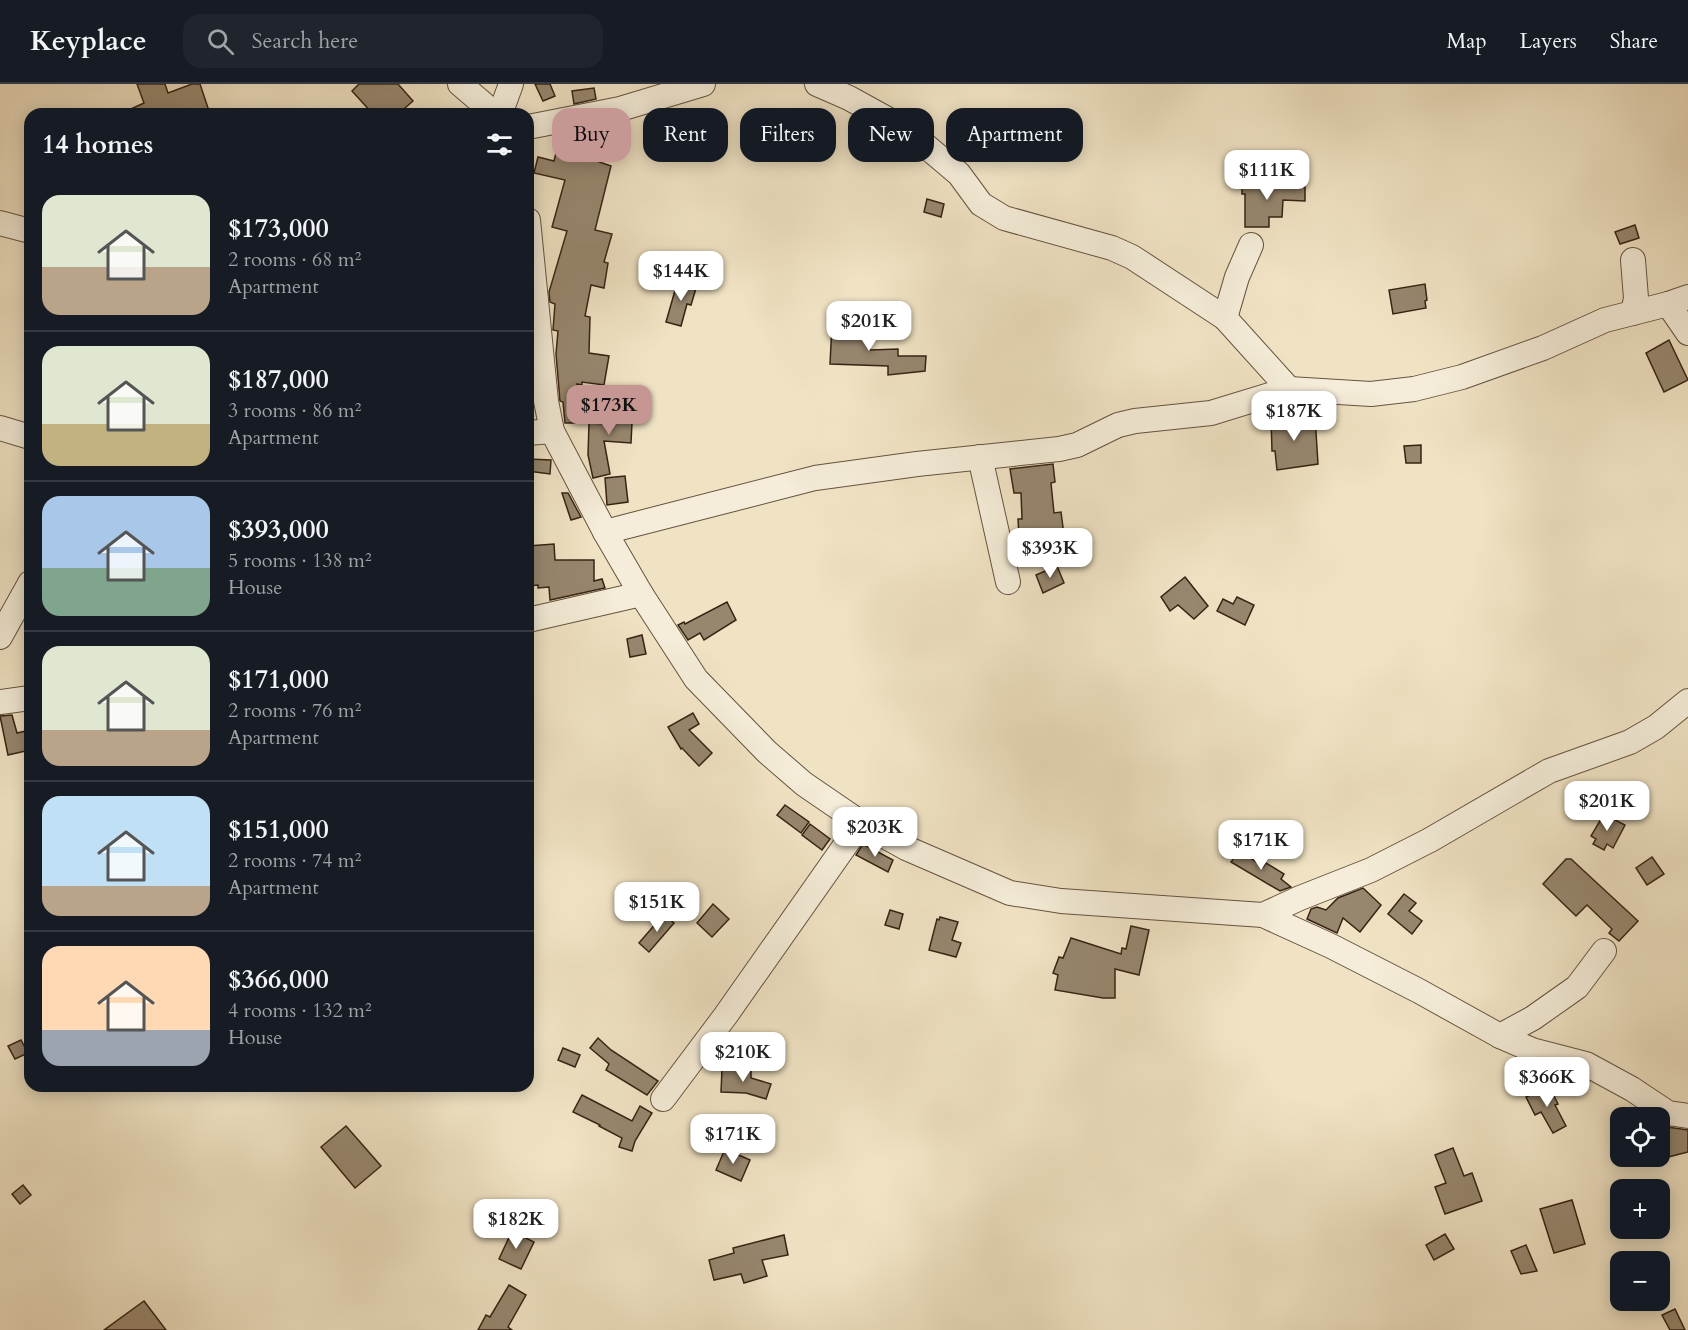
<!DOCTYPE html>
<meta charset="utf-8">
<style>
:root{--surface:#171b24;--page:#20242c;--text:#f1f3f6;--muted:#9ea1a6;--line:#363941;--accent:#c59692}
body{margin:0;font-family:Cardo,serif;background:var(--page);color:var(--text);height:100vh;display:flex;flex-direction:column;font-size:22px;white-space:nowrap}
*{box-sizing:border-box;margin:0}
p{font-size:20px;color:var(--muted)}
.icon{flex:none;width:33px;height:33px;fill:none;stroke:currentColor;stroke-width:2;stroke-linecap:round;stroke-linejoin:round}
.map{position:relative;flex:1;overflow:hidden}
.details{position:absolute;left:24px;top:24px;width:510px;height:984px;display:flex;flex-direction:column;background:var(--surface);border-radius:18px;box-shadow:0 3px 15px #0003}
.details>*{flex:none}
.hud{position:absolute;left:552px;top:24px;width:570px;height:54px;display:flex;gap:12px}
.tools{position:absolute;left:1610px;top:1023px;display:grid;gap:12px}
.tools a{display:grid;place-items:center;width:60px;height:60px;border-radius:12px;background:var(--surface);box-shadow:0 3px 15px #0003;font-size:30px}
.price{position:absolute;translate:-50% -51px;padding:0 14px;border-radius:12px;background:#fff;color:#222;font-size:20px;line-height:39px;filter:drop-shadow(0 2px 3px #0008)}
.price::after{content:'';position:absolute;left:50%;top:36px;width:18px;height:14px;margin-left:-9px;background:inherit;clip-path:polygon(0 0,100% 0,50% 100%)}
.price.on{background:var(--accent);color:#111}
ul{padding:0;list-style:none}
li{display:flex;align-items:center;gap:18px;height:150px;padding:0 18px}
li+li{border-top:2px solid var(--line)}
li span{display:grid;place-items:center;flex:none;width:168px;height:120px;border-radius:18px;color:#555}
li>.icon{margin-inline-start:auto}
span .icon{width:72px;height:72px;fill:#fffc;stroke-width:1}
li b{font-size:26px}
h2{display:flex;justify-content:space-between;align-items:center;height:72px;padding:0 18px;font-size:26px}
.chip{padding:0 21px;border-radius:18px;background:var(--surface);box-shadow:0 3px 15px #0003;font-size:21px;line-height:54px}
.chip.on{background:var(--accent);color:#111}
header{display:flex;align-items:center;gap:36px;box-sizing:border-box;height:84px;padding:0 30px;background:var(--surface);border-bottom:2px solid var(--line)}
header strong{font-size:28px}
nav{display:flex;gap:33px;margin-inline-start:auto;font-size:21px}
.search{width:420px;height:54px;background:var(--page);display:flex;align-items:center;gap:15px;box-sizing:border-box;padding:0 21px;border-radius:18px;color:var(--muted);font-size:22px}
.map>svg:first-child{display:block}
.building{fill:#97876f;stroke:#372313;stroke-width:1.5}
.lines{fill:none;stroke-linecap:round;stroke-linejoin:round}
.minor-casing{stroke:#65533f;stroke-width:26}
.minor{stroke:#f5edd9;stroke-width:24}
</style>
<header>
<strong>Keyplace</strong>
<div class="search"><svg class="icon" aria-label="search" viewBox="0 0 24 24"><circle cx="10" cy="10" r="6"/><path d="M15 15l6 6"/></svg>Search here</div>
<nav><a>Map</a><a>Layers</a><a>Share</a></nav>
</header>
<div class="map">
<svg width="1688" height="1246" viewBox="0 0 1688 1246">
<rect width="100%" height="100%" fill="#f0e3c4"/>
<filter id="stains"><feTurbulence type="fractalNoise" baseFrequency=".00333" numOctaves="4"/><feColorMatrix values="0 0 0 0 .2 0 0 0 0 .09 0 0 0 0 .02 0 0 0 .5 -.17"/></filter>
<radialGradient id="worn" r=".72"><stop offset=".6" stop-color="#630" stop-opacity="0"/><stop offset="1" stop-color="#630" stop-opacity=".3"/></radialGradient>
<!-- building -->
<g class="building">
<polygon points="137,0 165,0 168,9 192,0 200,0 210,30 120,30 144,19"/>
<polygon points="359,0 398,0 413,17 398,30 373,30 352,7"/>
<polygon points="535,0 550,0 555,12 543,17"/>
<polygon points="594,4 596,15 574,20 572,7"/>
<polygon points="679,32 680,63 667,64 666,55 664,55 663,33"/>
<polygon points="576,48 590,51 585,73 611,82 595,146 612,150 604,178 608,179 604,204 591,201 585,232 590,233 589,269 609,272 604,301 582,298 582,301 577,300 575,339 565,339 563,318 560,317 556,270 558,247 553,246 555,220 550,218 549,208 567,147 552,143 565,96 534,89 538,73 554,77 560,52 568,53 568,50"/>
<polygon points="1242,97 1264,97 1264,100 1282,101 1282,103 1305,103 1305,117 1283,116 1282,133 1269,133 1269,143 1245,143 1245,110 1242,110"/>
<polygon points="927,115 944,120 941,133 924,128"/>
<polygon points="1635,141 1639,154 1620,160 1615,148"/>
<polygon points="678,196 697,201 691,221 687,220 681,242 666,238"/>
<polygon points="1425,200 1427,216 1425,217 1426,224 1393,230 1389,206"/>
<polygon points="832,240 871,243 870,266 898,265 898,272 926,272 925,287 888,291 888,282 830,280"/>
<polygon points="1669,256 1688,296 1664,308 1646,269"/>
<polygon points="619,313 633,318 631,359 604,357 610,390 593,394 588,371 589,339 611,340 611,333"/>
<polygon points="1315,332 1318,380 1277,386 1275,367 1272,367 1271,334"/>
<polygon points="1421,361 1421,379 1406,379 1404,362"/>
<polygon points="528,375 551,376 550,390 528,387"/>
<polygon points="1053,380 1055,398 1051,399 1054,429 1061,428 1064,451 1055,453 1058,466 1020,471 1018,435 1022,435 1021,409 1014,409 1010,385"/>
<polygon points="625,392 628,418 607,421 605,394"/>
<polygon points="562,409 568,409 581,433 571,436"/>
<polygon points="554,460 555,476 594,476 594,497 602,495 605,504 550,516 549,503 538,504 538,501 528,502 528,462"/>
<polygon points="1057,482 1064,499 1043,509 1036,491"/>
<polygon points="1185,493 1208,522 1194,535 1178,521 1170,527 1161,513"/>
<polygon points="1237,513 1254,521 1245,541 1217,527 1223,515 1233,520"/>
<polygon points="727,518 736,536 704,556 700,549 688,556 678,541 684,538 685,540"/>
<polygon points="642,551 646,570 630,573 627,555"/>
<polygon points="693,629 699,640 689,646 712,669 699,682 682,664 681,665 668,643"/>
<polygon points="12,631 17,649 30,646 30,666 8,671 0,632"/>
<polygon points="785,721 809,738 801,749 777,731"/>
<polygon points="1604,730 1625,741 1613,764 1607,760 1604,766 1593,760 1596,755 1591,752"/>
<polygon points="810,740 830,755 822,766 802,751"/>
<polygon points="863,760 893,776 888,788 856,771"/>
<polygon points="1240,766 1263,783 1266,779 1284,790 1281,795 1291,803 1280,807 1231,778"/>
<polygon points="1652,773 1664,790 1647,801 1636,784"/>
<polygon points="1566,775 1571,775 1638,837 1619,857 1609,849 1612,845 1587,821 1576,832 1543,800"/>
<polygon points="1363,804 1381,821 1360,848 1343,834 1337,849 1307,835 1311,825 1317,823 1326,826 1338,814"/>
<polygon points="1404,810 1416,819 1409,827 1422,837 1412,850 1388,830"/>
<polygon points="713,820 729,835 712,853 697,839"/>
<polygon points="890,826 903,830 899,845 885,841"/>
<polygon points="664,830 674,839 649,868 639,859"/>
<polygon points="940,833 958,838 952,856 961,859 956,873 929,866 937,835 939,836"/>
<polygon points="1131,842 1149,846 1139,891 1115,885 1115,914 1103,914 1055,906 1058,891 1053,889 1059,873 1063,874 1071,854 1121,870 1122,864 1126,865"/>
<polygon points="598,954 611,966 658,997 647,1011 606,986 609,980 590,964"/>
<polygon points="21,956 28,969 15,975 8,962"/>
<polygon points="563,964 580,971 575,983 558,976"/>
<polygon points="722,985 751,986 751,994 771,1000 766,1015 746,1009 721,1008"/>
<polygon points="1549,1002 1558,1020 1555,1021 1566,1042 1553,1049 1541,1028 1535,1031 1526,1013"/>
<polygon points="582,1011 632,1037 640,1022 652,1029 635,1057 632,1067 619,1063 622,1054 599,1042 600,1041 573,1028"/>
<polygon points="346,1042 381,1082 355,1104 321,1063"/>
<polygon points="1660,1042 1688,1046 1688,1068 1668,1073"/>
<polygon points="1453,1064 1464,1092 1472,1089 1482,1117 1445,1130 1435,1103 1446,1099 1435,1071"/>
<polygon points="725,1065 750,1076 741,1097 716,1086"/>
<polygon points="23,1101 31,1111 20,1120 12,1110"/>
<polygon points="1572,1116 1585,1160 1554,1169 1540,1125"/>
<polygon points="512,1147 534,1158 521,1185 499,1175"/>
<polygon points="1445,1150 1454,1165 1434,1176 1426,1161"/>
<polygon points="784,1151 788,1171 762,1176 767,1192 744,1199 741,1190 714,1196 709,1176 734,1169 733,1164"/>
<polygon points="1526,1161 1537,1187 1521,1190 1511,1167"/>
<polygon points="509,1201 526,1211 508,1243 512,1246 478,1246 486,1231 490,1233"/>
<polygon points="144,1217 166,1246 104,1246"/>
<polygon points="1675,1225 1685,1246 1670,1246 1662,1231"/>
</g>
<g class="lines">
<defs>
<g id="minor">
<polyline points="460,0 495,30"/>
<polyline points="817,0 849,14 907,46 959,90 981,120 1004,134 1112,164 1132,173 1225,234 1289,305"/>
<polyline points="500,30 511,0"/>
<polyline points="528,43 620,25 703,0"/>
<polyline points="528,136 546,317 552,347 605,448 641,510 696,595 767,668 804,700 861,739 906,764 1010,809 1061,817 1263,831 1331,862 1419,907 1500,952 1532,966 1586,980 1632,1005 1668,1029 1688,1032"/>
<polyline points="0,139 30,147"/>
<polyline points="1668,220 1688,249"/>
<polyline points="1633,229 1636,214 1633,176"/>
<polyline points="1225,234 1237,193 1251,161"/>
<polyline points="0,344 30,353"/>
<polyline points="528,349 552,347"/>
<polyline points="980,373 1008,498"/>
<polyline points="605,448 815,394 917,380 1059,365 1077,361 1118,341 1135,337 1211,329 1289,305 1371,310 1414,305 1462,293 1543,264 1605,236 1668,220 1688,213"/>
<polyline points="528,536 641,510"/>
<polyline points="0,553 30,499"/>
<polyline points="0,618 30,614"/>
<polyline points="1263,831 1300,814 1371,786 1430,756 1549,687 1630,658 1656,643 1688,617"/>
<polyline points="1500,952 1533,934 1577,903 1604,867"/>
<polyline points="663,1015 726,931 861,739"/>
</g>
</defs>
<!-- minor casing -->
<use href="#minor" class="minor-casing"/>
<!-- minor -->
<use href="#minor" class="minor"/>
</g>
<rect width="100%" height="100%" filter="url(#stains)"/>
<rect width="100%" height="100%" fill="url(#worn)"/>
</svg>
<div class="tools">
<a><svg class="icon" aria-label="locate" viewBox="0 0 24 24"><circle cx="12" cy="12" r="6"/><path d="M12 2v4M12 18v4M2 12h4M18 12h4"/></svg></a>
<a>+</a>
<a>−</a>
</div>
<b class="price" style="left:1267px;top:117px">$111K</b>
<b class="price" style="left:681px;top:218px">$144K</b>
<b class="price" style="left:869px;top:268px">$201K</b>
<b class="price on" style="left:609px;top:352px">$173K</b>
<b class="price" style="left:1294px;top:358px">$187K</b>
<b class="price" style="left:1050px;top:495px">$393K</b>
<b class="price" style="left:1607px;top:748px">$201K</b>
<b class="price" style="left:875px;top:774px">$203K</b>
<b class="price" style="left:1261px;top:787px">$171K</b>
<b class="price" style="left:657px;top:849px">$151K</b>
<b class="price" style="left:743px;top:999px">$210K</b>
<b class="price" style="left:1547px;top:1024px">$366K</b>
<b class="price" style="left:733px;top:1081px">$171K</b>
<b class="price" style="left:516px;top:1166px">$182K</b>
<div class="hud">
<a class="chip on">Buy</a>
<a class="chip">Rent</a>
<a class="chip">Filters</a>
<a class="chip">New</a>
<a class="chip">Apartment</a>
</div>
<section class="details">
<h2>14 homes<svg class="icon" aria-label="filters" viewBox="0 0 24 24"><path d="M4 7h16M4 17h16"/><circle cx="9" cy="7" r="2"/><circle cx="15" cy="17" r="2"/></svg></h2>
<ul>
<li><span style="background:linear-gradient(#dfe7d0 60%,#b9a48a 0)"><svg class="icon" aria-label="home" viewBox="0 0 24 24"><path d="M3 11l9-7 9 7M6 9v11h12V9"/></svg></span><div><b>$173,000</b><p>2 rooms · 68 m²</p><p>Apartment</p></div></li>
<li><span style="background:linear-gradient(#dfe7d0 65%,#c2b280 0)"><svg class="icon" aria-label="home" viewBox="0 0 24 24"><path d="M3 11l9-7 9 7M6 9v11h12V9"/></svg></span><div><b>$187,000</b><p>3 rooms · 86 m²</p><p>Apartment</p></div></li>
<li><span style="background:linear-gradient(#a9c7e8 60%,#7fa58c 0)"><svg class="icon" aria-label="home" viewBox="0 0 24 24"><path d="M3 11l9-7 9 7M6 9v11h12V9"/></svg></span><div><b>$393,000</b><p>5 rooms · 138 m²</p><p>House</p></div></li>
<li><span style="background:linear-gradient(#dfe7d0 70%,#b9a48a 0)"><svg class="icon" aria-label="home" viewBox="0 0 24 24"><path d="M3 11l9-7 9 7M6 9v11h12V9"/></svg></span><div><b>$171,000</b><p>2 rooms · 76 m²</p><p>Apartment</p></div></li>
<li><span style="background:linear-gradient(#bfe0f5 75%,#b9a48a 0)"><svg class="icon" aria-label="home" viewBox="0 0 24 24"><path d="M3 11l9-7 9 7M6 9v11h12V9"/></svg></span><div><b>$151,000</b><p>2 rooms · 74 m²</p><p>Apartment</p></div></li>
<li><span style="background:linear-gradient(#ffd9b3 70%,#9aa5b1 0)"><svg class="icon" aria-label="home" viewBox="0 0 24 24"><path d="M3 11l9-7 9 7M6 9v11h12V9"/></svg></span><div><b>$366,000</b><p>4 rooms · 132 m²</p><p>House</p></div></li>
</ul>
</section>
</div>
